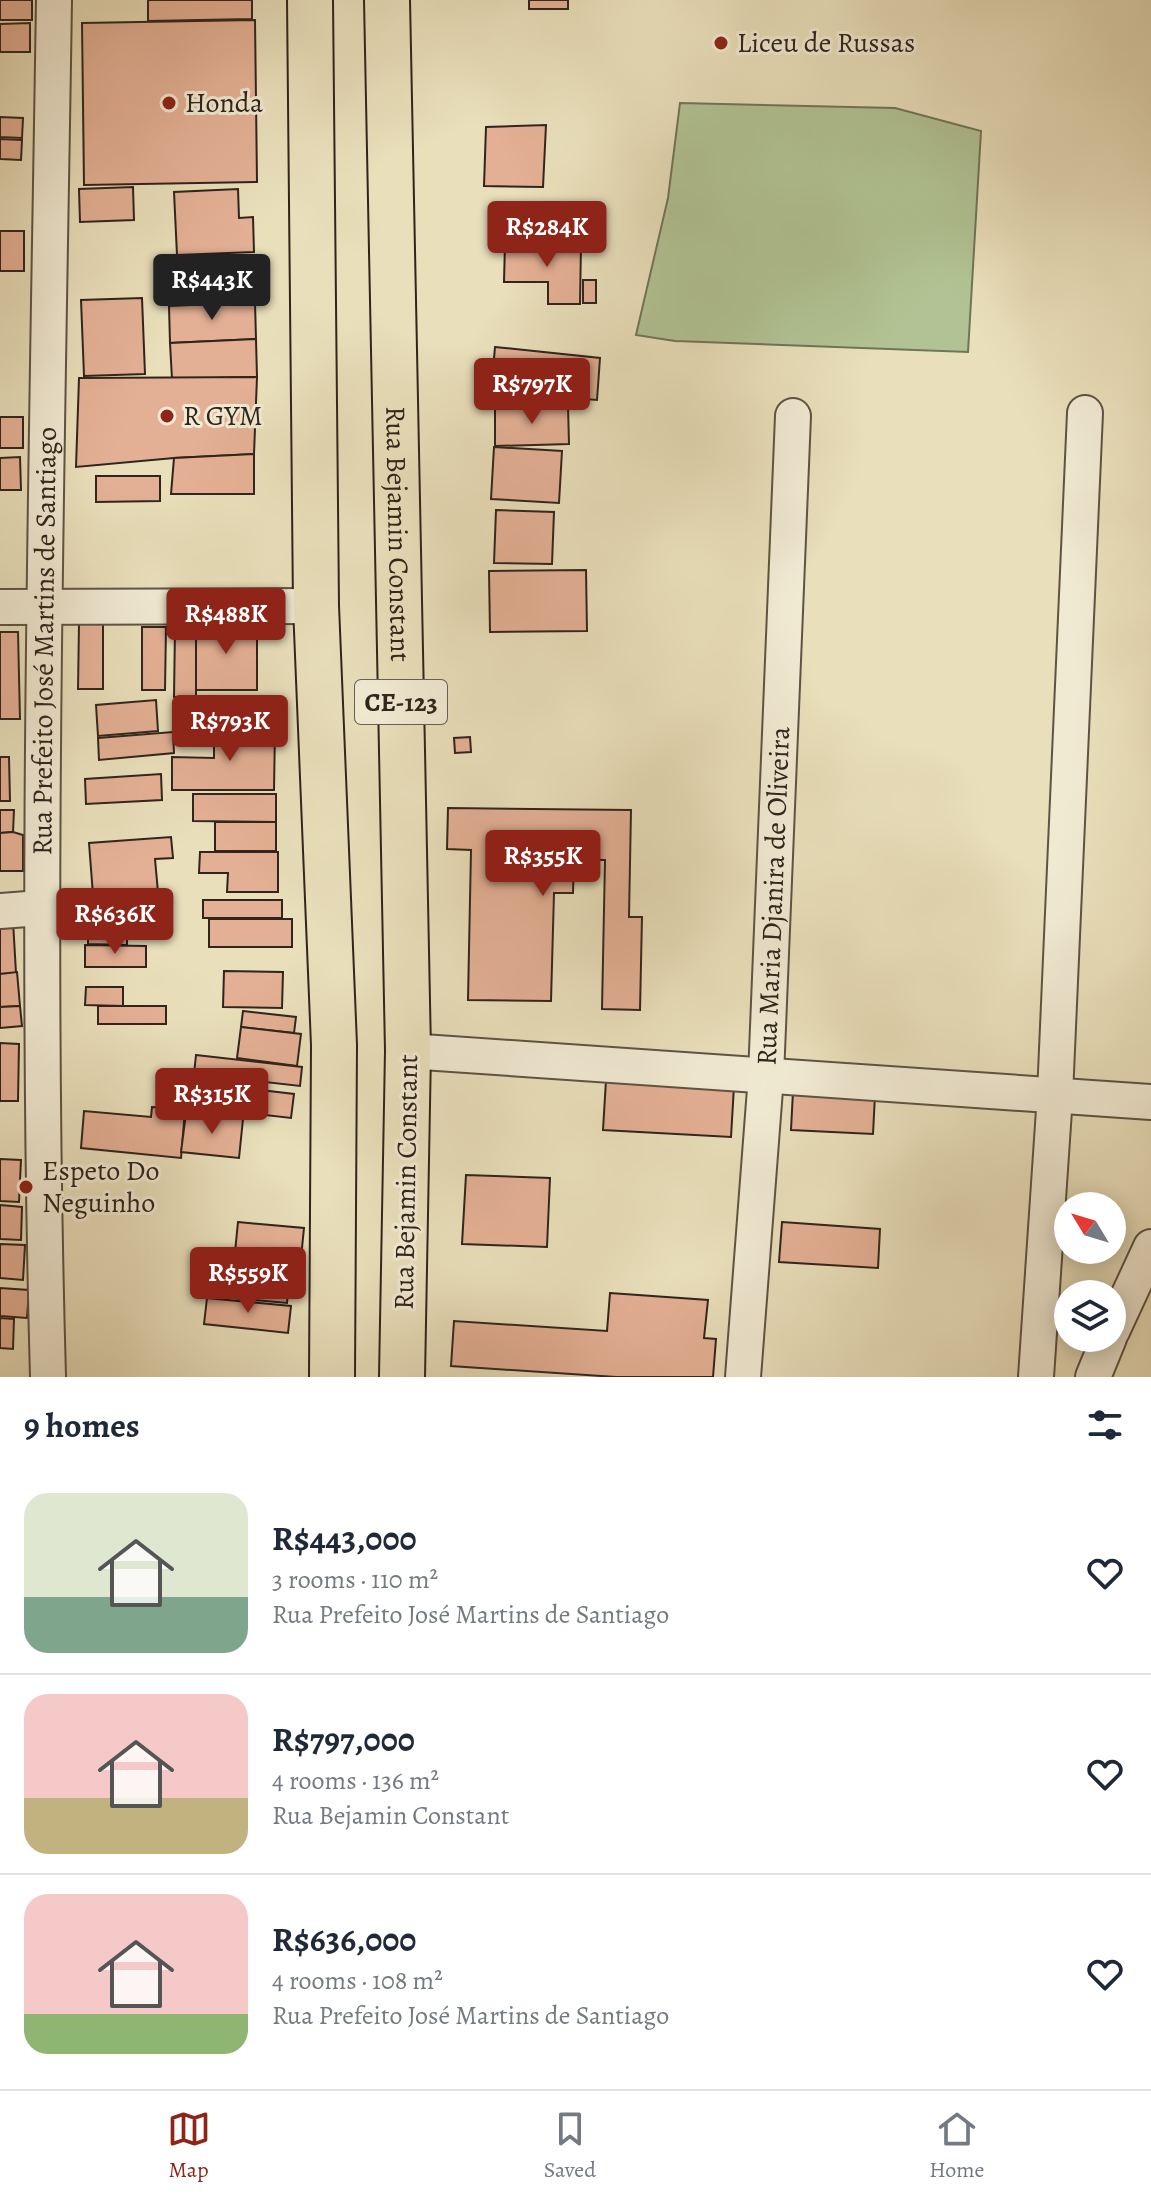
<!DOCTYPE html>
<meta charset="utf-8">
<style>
:root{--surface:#fff;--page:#f6f6f7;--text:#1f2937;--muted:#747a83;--line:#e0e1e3;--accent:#8f2418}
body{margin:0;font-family:Alegreya,serif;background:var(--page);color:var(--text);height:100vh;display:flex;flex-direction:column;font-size:30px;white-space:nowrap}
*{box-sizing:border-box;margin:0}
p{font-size:26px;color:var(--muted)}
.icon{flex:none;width:44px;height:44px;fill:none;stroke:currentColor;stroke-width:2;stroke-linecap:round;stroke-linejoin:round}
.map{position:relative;height:1377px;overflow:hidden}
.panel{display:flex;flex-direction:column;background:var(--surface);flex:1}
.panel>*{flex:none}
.needle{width:52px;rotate:308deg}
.buttons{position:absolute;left:1054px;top:1192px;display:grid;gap:16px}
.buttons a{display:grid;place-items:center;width:72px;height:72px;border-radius:50%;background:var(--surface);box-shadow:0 4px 20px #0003;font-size:40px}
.price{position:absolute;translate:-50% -68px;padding:0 18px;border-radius:8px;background:var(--accent);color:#fff;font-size:26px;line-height:52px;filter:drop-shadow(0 2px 4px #0008)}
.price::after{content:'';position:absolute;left:50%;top:48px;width:24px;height:18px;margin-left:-12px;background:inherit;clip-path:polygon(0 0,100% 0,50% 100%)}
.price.current{background:#222;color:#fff}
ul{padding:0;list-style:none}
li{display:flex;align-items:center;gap:24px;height:200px;padding:0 24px}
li+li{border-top:2px solid var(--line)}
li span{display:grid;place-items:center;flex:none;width:224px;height:160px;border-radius:24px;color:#555}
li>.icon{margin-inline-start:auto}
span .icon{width:96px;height:96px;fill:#fffc;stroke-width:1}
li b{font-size:34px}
h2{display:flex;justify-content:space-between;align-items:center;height:96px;padding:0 24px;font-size:34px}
.tabs{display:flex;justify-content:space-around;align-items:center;height:112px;border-top:2px solid var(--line);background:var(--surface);font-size:22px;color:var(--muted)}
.tabs a{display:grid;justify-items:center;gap:4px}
.tabs .current{color:var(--accent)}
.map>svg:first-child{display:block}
.green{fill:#b1c394;stroke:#707458;stroke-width:2}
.building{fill:#e4b095;stroke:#30241c;stroke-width:2}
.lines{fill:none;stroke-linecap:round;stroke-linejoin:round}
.minor-casing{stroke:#5e5344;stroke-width:38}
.primary-casing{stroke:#30241c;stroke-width:48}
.minor{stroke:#f1ead3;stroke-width:34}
.primary{stroke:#e9dfbb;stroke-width:44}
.poi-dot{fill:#8f2418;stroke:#f1ead3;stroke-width:3}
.labels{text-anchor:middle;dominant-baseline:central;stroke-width:6;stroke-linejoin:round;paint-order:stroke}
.shield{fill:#f1ead3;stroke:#6a5f53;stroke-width:2}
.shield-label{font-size:26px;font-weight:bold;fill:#30241c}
.poi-label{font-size:28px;fill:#30241c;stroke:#f1ead3;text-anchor:start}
.street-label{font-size:28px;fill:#30241c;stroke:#f1ead3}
</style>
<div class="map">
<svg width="1151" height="1377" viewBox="0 0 1151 1377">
<rect width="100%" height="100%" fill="#e9dfbb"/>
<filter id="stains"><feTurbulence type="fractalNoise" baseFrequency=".0025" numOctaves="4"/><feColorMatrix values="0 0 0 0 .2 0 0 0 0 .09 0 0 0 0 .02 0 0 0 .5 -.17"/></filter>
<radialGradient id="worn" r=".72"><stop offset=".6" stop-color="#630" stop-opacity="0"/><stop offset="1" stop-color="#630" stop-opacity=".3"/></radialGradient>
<!-- green -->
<polygon class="green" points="680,103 895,108 981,131 968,352 675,341 636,335 668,198"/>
<!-- building -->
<g class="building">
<rect x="0" y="0" width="32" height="20"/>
<polygon points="148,0 252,0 252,19 148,21"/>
<rect x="529" y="0" width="39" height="9"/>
<polygon points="255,20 257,182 84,185 82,23"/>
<polygon points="30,23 30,52 0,52 0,24"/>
<polygon points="0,117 23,118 22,138 0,137"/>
<polygon points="546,125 543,187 484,186 486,127"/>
<polygon points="0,139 22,140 21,160 0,159"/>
<polygon points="133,187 134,220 80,222 79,189"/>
<polygon points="238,189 239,218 253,217 254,252 177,255 174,192"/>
<rect x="0" y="231" width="24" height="40"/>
<polygon points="505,243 581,244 580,304 548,304 548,282 504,282"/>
<polygon points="251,260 252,294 167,297 165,264"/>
<rect x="583" y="280" width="13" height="23"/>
<polygon points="142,298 145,374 84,376 81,300"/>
<polygon points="255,302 256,339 170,343 169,306"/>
<polygon points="256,339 257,377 172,379 170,343"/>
<polygon points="495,347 600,358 597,400 491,392"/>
<polygon points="257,377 254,454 174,458 76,467 79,378"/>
<polygon points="568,406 569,444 495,446 495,408"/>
<rect x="0" y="417" width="23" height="31"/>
<polygon points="494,447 562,451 559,503 491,499"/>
<polygon points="254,454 254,494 171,494 174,458"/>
<polygon points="20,457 21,490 0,490 0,458"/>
<polygon points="96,476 160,476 160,501 96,502"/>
<polygon points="496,510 554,512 552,564 494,563"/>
<polygon points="586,570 587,631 490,632 489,571"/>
<rect x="196" y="622" width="61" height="68"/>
<polygon points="79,624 103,624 103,689 78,689"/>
<polygon points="142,627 166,627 165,690 142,690"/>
<polygon points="196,627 196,697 174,697 175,628"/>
<polygon points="0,632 18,632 20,719 0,719"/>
<polygon points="156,700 158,731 98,736 96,705"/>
<rect x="189" y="700" width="79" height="27"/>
<polygon points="214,729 275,729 274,790 172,790 172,757 214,758"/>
<polygon points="173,732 174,753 99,760 98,738"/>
<polygon points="470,737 471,752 455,753 454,738"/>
<polygon points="0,757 9,757 10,801 0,801"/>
<polygon points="161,774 162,800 86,804 85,779"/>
<polygon points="193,794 276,794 276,822 193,821"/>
<polygon points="448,808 631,810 629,917 642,917 640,1010 602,1009 605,860 574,860 573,893 554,893 551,1001 468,1000 471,850 447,849"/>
<polygon points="0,810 14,810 13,832 0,833"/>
<rect x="215" y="822" width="61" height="29"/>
<polygon points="13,832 23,835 23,871 0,871 0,833"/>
<polygon points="171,837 173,858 155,859 159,903 94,908 89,843"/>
<polygon points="200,852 278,852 278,892 227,892 228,873 199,873"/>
<rect x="203" y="900" width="79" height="18"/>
<rect x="209" y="919" width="83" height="28"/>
<polygon points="0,921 13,921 16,973 0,974"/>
<polygon points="88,925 127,925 127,945 88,944"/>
<polygon points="85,945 146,946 146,967 85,967"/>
<polygon points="224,971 283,972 282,1008 223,1007"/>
<polygon points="17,972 20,1006 0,1007 0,974"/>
<polygon points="86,987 123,987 123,1006 85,1005"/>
<polygon points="20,1006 22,1026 0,1028 0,1007"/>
<rect x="98" y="1006" width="68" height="18"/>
<polygon points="243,1011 296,1017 294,1033 241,1027"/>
<polygon points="241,1027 301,1034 297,1066 237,1058"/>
<polygon points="0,1043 19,1044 18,1101 0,1101"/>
<polygon points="196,1055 302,1067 300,1086 194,1074"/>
<polygon points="606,1080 734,1086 731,1137 603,1130"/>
<polygon points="191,1082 294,1094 291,1118 188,1106"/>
<polygon points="793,1091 875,1095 873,1134 791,1130"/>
<polygon points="152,1107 185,1110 181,1158 81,1148 84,1111 151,1117"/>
<polygon points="186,1113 243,1119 239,1158 181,1152"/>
<polygon points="0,1159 21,1160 19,1202 0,1201"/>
<polygon points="466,1175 550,1178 547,1247 462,1244"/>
<polygon points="0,1205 22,1207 21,1240 0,1239"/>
<polygon points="238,1222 304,1228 299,1278 233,1272"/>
<polygon points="782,1222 880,1229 878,1268 779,1262"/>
<polygon points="0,1244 25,1245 23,1280 0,1278"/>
<polygon points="224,1272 289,1279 287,1303 222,1297"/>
<polygon points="0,1288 29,1290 27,1318 0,1316"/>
<polygon points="610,1293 708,1300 704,1338 716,1339 713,1377 616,1377 451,1366 454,1321 607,1331"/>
<polygon points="207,1298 291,1306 288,1333 204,1324"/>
<polygon points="0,1318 14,1319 13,1349 0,1348"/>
</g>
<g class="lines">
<defs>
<g id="minor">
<polyline points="0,607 316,606"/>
<polyline points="0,911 41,908"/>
<polyline points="408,1051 1151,1102"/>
<polyline points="1112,1331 1151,1247"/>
<path id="s1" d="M48,1377c-13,-459 -1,-918 6,-1377"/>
<path id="s2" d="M743,1377l23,-301 27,-660"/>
<polyline points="1036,1377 1055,1095 1085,413"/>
<polyline points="1093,1377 1109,1338"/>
</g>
<g id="primary">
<polyline points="310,0 316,606 334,1045 332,1377"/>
<path id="s3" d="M387,0l21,1051 -6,326"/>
</g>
</defs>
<!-- minor casing -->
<use href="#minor" class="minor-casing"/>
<!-- primary casing -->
<use href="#primary" class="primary-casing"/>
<!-- minor -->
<use href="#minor" class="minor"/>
<!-- primary -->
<use href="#primary" class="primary"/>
</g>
<!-- markers -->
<g class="poi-dot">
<circle cx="721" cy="43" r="8"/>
<circle cx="169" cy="103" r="8"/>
<circle cx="167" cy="416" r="8"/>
<circle cx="26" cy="1187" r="8"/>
</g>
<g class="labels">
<!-- shield labels -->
<rect class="shield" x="355" y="680" width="92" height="44" rx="6"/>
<g class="shield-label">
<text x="401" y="702">CE-123</text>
</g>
<!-- poi labels -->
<g class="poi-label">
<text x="737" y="43">Liceu de Russas</text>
<text x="185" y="103">Honda</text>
<text x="183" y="416">R GYM</text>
<text x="42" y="1171">Espeto Do<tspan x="42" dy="32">Neguinho</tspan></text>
</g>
<!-- street labels -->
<g class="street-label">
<text stroke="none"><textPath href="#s3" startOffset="534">Rua Bejamin Constant</textPath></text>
<text stroke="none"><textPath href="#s1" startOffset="736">Rua Prefeito José Martins de Santiago</textPath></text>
<text stroke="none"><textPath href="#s2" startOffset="482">Rua Maria Djanira de Oliveira</textPath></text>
<text transform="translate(406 1182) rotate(-89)">Rua Bejamin Constant</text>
</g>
</g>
<rect width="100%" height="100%" filter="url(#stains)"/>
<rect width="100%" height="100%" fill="url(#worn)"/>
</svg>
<div class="buttons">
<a><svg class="needle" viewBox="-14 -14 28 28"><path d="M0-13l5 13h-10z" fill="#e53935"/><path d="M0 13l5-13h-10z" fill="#747a83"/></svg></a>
<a><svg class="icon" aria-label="layers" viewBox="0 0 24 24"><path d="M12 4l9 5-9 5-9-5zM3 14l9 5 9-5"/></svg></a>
</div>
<b class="price" style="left:547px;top:269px">R$284K</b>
<b class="price current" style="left:212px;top:322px">R$443K</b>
<b class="price" style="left:532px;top:426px">R$797K</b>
<b class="price" style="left:226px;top:656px">R$488K</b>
<b class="price" style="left:230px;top:763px">R$793K</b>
<b class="price" style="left:543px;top:898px">R$355K</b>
<b class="price" style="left:115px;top:956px">R$636K</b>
<b class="price" style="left:212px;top:1136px">R$315K</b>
<b class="price" style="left:248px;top:1315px">R$559K</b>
</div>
<section class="panel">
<h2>9 homes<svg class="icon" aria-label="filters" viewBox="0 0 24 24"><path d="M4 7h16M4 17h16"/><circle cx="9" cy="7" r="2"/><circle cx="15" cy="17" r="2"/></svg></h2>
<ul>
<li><span style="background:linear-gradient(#dfe7d0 65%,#7fa58c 0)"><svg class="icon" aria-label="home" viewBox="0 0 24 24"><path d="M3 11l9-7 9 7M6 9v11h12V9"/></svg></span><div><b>R$443,000</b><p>3 rooms · 110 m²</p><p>Rua Prefeito José Martins de Santiago</p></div><svg class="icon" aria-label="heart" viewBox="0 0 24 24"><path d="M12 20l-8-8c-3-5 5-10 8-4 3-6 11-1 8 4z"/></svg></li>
<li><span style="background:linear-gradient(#f6c9c9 65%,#c2b280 0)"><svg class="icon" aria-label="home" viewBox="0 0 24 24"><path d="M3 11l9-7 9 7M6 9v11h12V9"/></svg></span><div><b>R$797,000</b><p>4 rooms · 136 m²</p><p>Rua Bejamin Constant</p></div><svg class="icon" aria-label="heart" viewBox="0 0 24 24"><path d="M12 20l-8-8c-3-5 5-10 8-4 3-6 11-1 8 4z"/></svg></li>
<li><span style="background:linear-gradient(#f6c9c9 75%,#8fb573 0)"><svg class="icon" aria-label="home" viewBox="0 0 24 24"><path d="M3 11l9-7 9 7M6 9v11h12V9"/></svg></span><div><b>R$636,000</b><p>4 rooms · 108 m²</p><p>Rua Prefeito José Martins de Santiago</p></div><svg class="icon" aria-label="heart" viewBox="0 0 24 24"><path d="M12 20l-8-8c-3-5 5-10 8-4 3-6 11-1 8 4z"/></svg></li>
</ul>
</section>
<nav class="tabs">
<a class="current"><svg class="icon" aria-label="map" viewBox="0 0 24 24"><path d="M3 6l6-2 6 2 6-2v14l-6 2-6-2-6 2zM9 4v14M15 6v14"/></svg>Map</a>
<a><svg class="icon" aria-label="saved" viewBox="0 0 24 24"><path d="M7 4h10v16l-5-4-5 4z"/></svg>Saved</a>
<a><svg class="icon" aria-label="home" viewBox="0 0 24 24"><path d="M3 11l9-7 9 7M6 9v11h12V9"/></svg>Home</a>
</nav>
